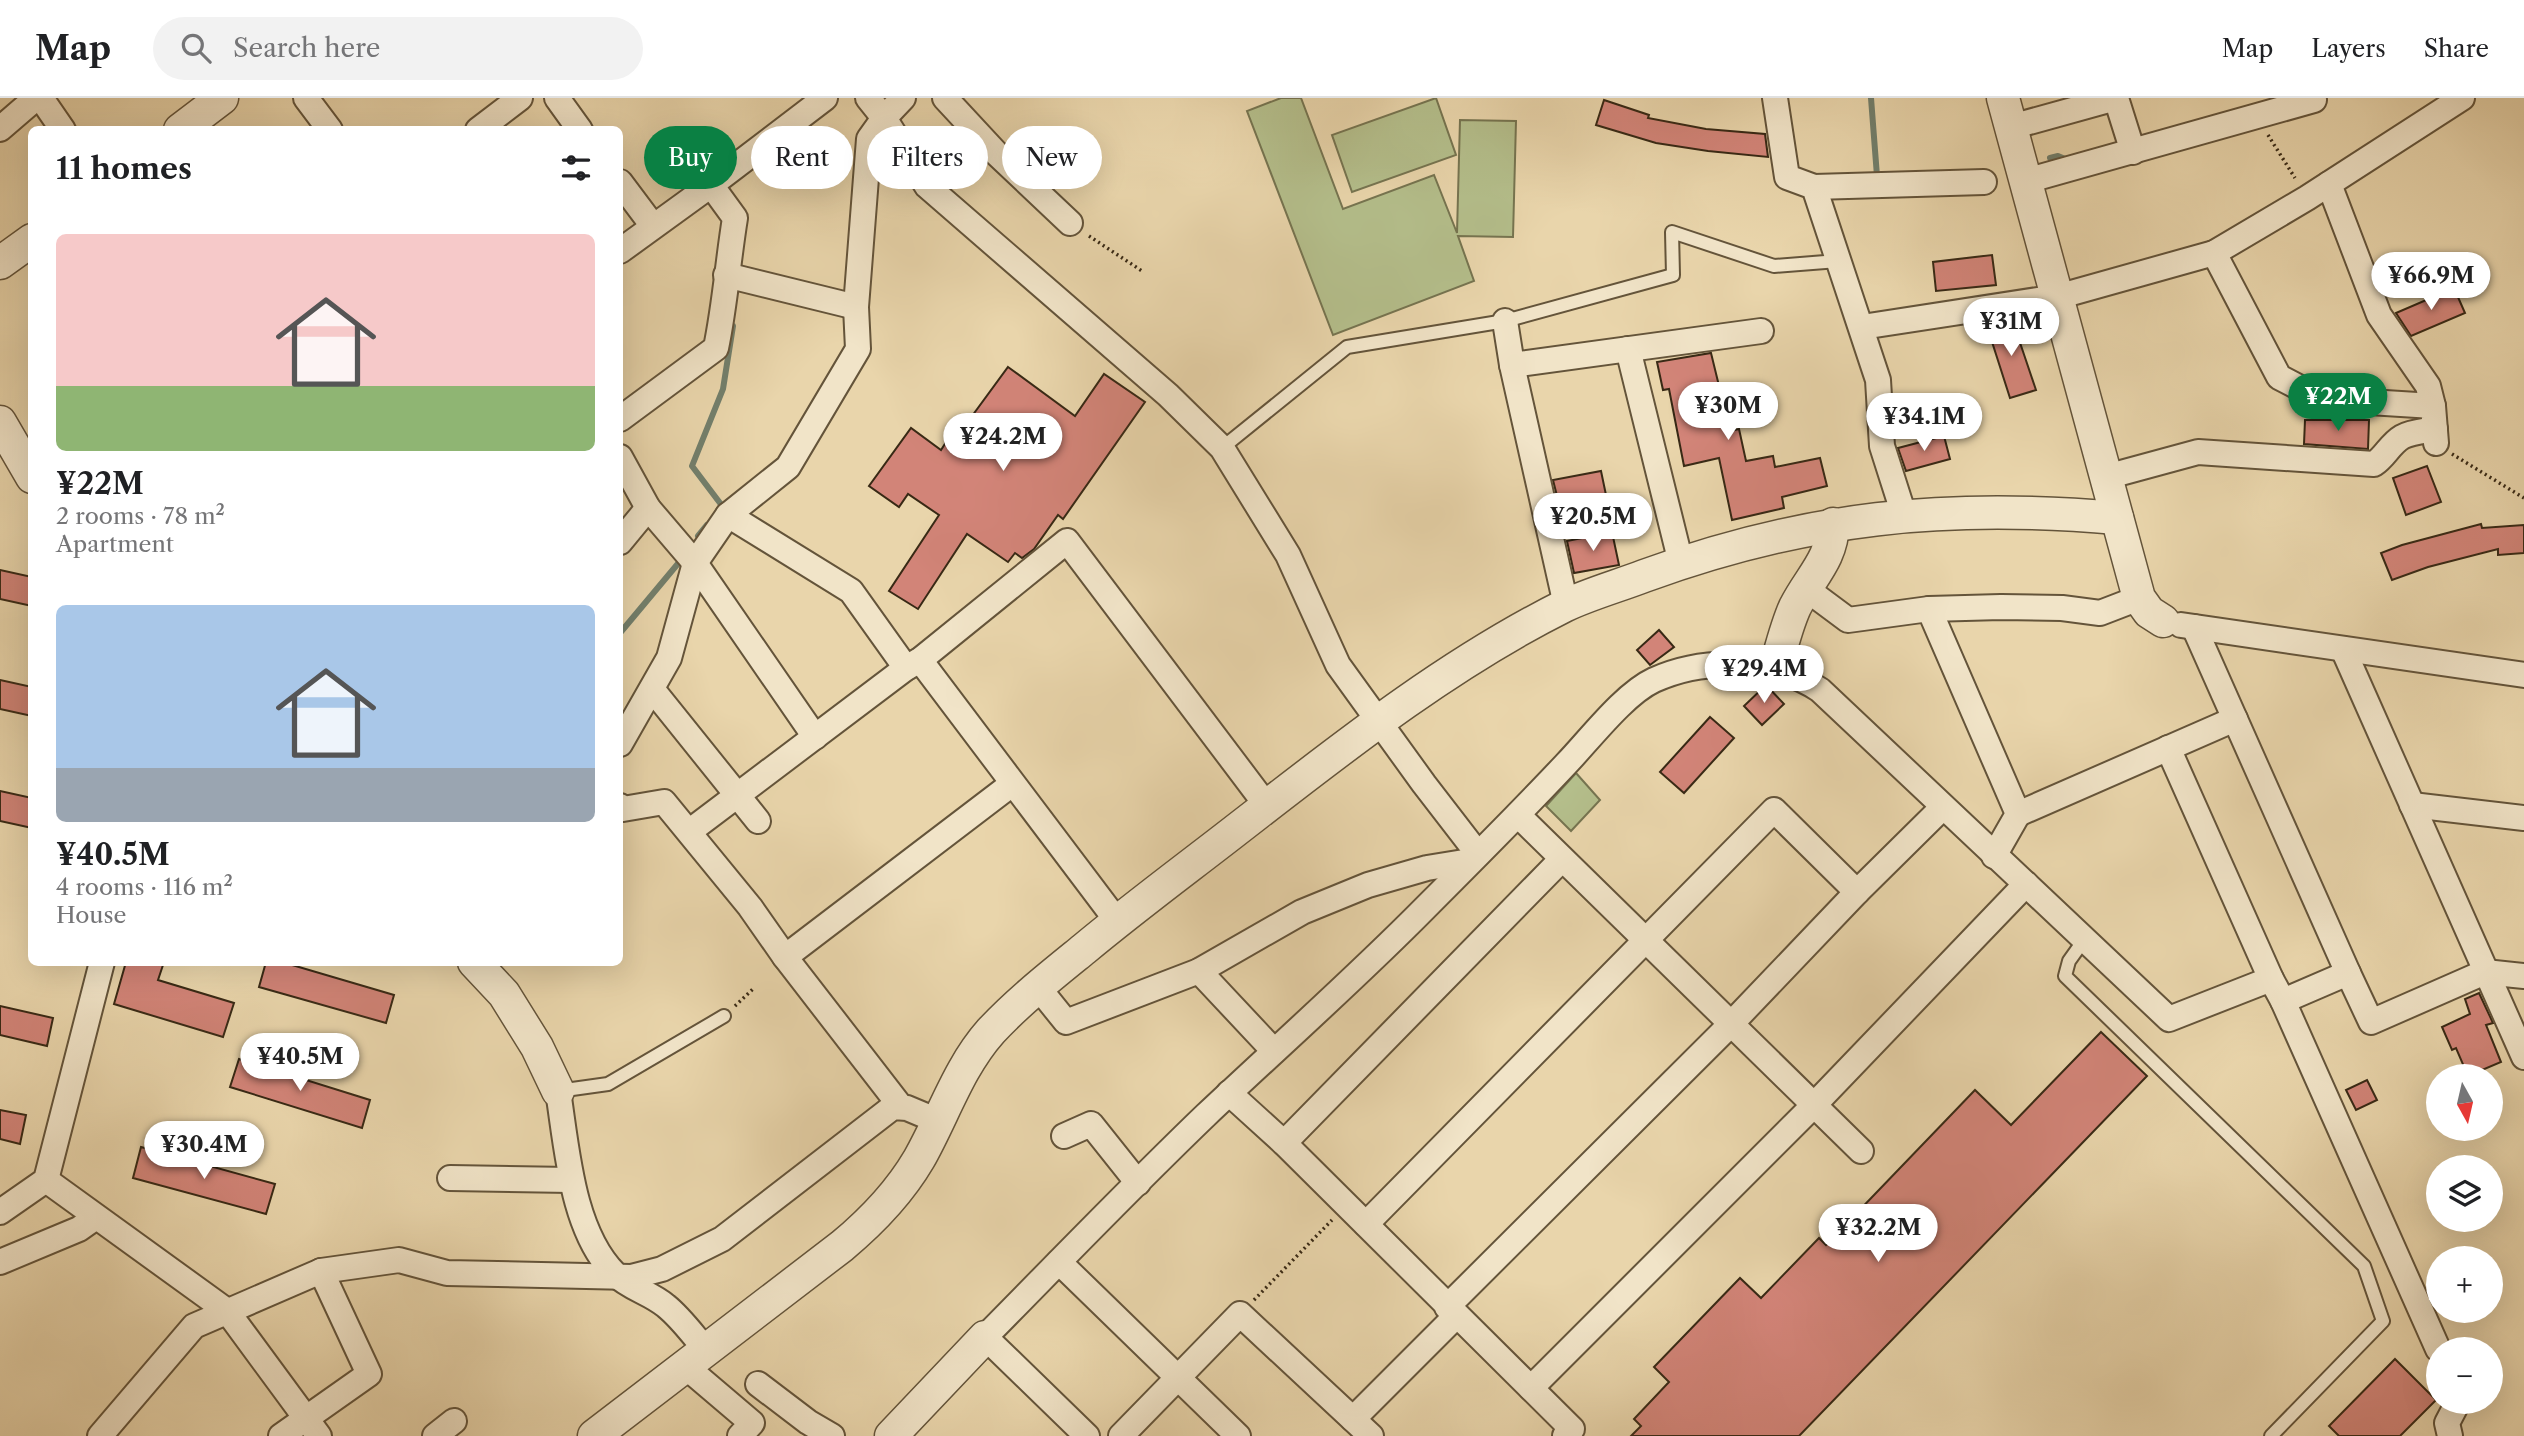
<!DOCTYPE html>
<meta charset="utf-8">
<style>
:root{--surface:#fff;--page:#f2f2f2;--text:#202124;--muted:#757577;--line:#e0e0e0;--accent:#0b8043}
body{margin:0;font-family:"Libre Caslon Text",serif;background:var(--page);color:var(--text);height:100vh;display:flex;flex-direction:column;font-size:26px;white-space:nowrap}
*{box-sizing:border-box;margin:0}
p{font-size:23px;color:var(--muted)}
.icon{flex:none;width:38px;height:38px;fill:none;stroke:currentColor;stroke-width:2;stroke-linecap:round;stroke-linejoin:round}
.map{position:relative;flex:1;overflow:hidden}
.drawer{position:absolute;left:28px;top:28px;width:595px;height:840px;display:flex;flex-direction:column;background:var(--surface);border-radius:10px;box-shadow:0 7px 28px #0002}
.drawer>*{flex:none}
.top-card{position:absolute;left:644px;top:28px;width:665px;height:63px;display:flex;gap:14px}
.needle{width:46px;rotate:172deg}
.buttons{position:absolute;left:2426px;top:966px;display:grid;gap:14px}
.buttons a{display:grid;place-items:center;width:77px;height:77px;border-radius:50%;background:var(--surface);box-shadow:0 7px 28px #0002;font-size:35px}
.price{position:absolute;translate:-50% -60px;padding:0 16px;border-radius:24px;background:#fff;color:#222;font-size:23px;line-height:46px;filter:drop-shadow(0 2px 4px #0008)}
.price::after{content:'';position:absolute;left:50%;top:42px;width:21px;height:16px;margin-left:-10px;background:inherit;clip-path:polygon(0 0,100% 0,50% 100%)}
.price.on{background:var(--accent);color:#fff}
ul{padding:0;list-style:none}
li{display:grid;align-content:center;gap:14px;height:371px;padding:0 28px}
li span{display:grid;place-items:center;height:217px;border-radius:10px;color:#555}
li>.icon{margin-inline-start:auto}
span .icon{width:126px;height:126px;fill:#fffc;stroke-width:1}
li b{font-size:30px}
h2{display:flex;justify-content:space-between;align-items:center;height:84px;padding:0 28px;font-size:30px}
.pill{padding:0 24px;border-radius:32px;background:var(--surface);box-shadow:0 7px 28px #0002;font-size:24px;line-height:63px}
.pill.on{background:var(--accent);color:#fff}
header{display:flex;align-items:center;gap:42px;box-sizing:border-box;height:98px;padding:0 35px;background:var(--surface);border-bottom:2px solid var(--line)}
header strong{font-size:33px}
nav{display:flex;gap:38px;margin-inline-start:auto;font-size:24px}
.search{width:490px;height:63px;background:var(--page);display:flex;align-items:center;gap:18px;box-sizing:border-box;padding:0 24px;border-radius:38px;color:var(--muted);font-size:26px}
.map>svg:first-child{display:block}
.green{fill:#b4be8b;stroke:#767450;stroke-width:2}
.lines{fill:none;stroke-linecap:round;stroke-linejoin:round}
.stream{stroke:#727f6c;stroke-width:6}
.building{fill:#d28478;stroke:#382915;stroke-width:2}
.service-casing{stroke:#64543a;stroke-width:16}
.minor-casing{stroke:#64543a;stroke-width:28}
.tertiary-casing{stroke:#64543a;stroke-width:35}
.path{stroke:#382915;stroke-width:3.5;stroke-dasharray:2 3.5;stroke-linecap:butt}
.service{stroke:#f1e4c8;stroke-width:12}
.minor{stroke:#f1e4c8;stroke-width:24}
.tertiary{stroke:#f1e4c8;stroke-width:32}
</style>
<header>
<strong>Map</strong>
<div class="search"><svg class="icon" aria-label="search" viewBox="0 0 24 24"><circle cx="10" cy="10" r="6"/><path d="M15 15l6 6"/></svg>Search here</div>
<nav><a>Map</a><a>Layers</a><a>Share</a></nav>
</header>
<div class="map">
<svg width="2524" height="1338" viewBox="0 0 2524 1338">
<rect width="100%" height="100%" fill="#e9d5ab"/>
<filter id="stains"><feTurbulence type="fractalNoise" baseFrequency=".00286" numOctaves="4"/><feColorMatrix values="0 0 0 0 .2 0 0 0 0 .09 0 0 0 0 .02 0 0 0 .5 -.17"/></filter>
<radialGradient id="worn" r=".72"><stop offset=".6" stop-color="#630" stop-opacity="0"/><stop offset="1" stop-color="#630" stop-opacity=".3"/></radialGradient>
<!-- green -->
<g class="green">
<polygon points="1281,0 1301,0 1343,111 1434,77 1457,135 1460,22 1516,23 1513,139 1458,138 1474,183 1333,237 1247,13"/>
<polygon points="1436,0 1456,57 1352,94 1332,37"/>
<polygon points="1576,675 1600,702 1571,733 1546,708"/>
</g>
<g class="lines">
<!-- stream -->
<g class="stream">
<polyline points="1871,0 1877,78 1880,78"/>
<polyline points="2050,60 2058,58 2070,63"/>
<polyline points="721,411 723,409 692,368 723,291 733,228"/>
<polyline points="698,438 707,427"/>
<polyline points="620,535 681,462"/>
</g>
</g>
<!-- building -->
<g class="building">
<polygon points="1604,2 1649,17 1648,20 1706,31 1765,36 1768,59 1708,53 1656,45 1596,27"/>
<polygon points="1992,157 1996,187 1936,193 1933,164"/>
<polygon points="2454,190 2465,215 2411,238 2396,215"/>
<polygon points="2012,221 2036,292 2010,300 1986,225"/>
<polygon points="1711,255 1730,333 1739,331 1746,363 1773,358 1775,369 1820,360 1827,388 1782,399 1784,410 1732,422 1719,360 1684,368 1669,291 1663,292 1657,264"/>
<polygon points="1008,269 1075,318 1104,276 1145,304 1063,421 1058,417 1034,451 1022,460 1015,455 1008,464 967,436 918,511 889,493 939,417 908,396 899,409 869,388 911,330 941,352 948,341 953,344"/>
<polygon points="2305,322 2369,322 2368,351 2304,346"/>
<polygon points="1944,338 1950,361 1906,373 1898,350"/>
<polygon points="2427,368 2441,404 2406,417 2393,380"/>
<polygon points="1601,373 1606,397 1559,406 1553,382"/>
<polygon points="2481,426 2482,430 2524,427 2524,455 2498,457 2498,451 2428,469 2392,482 2381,455 2402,447"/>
<polygon points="1612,434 1619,467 1574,475 1567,443"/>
<polygon points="0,472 32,479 32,508 0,501"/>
<polygon points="1659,532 1674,549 1650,567 1637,552"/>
<polygon points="0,582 32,589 32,618 0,611"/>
<polygon points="1766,587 1784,606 1762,627 1744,608"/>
<polygon points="1710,619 1734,640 1684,695 1660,674"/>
<polygon points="0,693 32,700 32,730 0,723"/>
<polygon points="126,864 164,864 158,882 234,905 223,939 114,906"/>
<polygon points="266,864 282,864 394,897 386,925 259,889"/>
<polygon points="2479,895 2493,925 2486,927 2501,964 2468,978 2456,950 2452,952 2442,929 2470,916 2465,901"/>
<polygon points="0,908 53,920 47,948 0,937"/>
<polygon points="2101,934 2147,978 1799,1338 1631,1338 1641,1328 1634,1321 1669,1284 1654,1269 1740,1180 1761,1200 1819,1140 1826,1147 1975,992 2011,1027"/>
<polygon points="239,961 370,1002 362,1030 230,989"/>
<polygon points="2367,982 2377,1002 2356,1012 2346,992"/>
<polygon points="0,1012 26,1017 20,1046 0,1041"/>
<polygon points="141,1049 275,1086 266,1116 133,1080"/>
<polygon points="2395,1261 2436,1302 2400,1338 2339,1338 2329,1328"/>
</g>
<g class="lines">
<defs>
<g id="service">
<polyline points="1222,350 1347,249 1505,223 1673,177 1672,134 1774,168 1838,163"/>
<polyline points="2084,842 2069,863 2065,878 2364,1168 2383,1223 2271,1338"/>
<polyline points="558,993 608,986 724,918"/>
</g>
<g id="minor">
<polyline points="41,0 63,32"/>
<polyline points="306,0 330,32"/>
<polyline points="557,0 580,32"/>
<polyline points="868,0 884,20 927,88 1168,297 1222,350 1288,457 1338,567 1424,686 1478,756"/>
<polyline points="945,0 996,55 1070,125"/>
<polyline points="1775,0 1787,79 1814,89 1878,282 1882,348 1904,417"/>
<polyline points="2011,29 2116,0 2133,54"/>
<polyline points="0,31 36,0"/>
<polyline points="478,32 520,0"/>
<polyline points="2026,83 2314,2"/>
<polyline points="620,84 653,128"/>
<polyline points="2329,86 2379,217 2428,288 2433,308"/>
<polyline points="1814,89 1984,84"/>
<polyline points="620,153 711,87"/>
<polyline points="2214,155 2279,279 2321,301 2433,308 2436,345"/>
<polyline points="726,177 856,209"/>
<polyline points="1505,223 1512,267 1566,507"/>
<polyline points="1862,229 2057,199 2214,155 2307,100 2462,0"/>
<polyline points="1628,251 1681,465"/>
<polyline points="1512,267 1761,233"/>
<path d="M620,321l96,-71c9,-43 12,-87 19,-130l-24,-33 114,-87"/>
<polyline points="620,359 648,410 695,465 815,639"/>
<path d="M2106,379l92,-25 176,12c11,-7 16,-20 28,-27 9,-5 23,-6 33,-8"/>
<polyline points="728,417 851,493 906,570"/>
<polyline points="620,444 648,410"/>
<polyline points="1805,490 1848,522 1929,511 2001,509 2062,510 2100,515 2139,500"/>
<polyline points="1929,511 2018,716 1994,758"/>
<polyline points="2181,527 2524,577"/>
<polyline points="2194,529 2348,875"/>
<polyline points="2343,551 2524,959"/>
<polyline points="920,562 1117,823"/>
<polyline points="652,591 758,723"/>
<polyline points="620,646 669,560 695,465 728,417 788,369 858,251 856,209 869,41 884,20 903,0"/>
<polyline points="2168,650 2271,881"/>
<polyline points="2412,707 2524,720"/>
<polyline points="620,708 623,711 664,704 750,809 785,859 901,1009"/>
<polyline points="2018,716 2235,621"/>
<polyline points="1518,717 1861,1053"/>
<polyline points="690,733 906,570 920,562 1067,443 1267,708"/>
<polyline points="785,859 1012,686"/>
<polyline points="1199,873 1274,953"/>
<polyline points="1037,888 1066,924 1199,873 1302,814 1368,787 1427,770 1470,763"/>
<polyline points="2283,903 2438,1251"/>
<path d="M558,993c9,58 14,140 57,183 14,14 36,19 51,32 15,12 27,29 40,44"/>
<polyline points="1229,995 1284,1045 1572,1331 1565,1338"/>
<polyline points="1064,1038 1091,1026 1138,1085"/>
<polyline points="1284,1045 1562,761"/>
<polyline points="450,1080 571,1082"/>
<polyline points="46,1082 227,1213 319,1338"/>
<polyline points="0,1114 46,1082 102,864"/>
<polyline points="1366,1126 1774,712 1857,794"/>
<polyline points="0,1164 79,1131 96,1119"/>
<polyline points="1059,1164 1238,1338"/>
<polyline points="1447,1209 1731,926 1857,794 1942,710"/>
<polyline points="685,1268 752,1325 740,1338"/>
<polyline points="758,1286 808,1324 832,1338"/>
<polyline points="1531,1290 1814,1007 2026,786"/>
<polyline points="1353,1321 1456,1218"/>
<polyline points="100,1338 194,1228 321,1173 399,1162 447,1175 631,1179 662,1171 722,1141 893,1009 907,1010 938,1023"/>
<polyline points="281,1338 369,1276 321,1173"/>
<polyline points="435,1338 454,1323"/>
<path d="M1087,1338l-102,-99c73,-74 146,-150 221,-222 73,-69 149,-136 219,-207 48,-48 95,-95 141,-144 24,-25 58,-70 88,-84 51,-23 120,-21 166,10 116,110 232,220 349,329l102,-40 12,22 65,-28 23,49 114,-50 39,4"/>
<polyline points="1121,1338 1240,1216 1371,1338"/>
<polyline points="2450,1338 2447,1325 2458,1304"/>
</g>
<g id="tertiary">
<polyline points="2003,0 2139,500 2149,514 2163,523"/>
<polyline points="180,32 222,0"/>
<polyline points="0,165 32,142"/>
<polyline points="0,324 32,379"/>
<path d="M1775,572c6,-21 11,-43 20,-63 15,-30 37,-47 38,-83"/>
<polyline points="474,864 504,896 537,949 558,993"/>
<path d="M594,1338l248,-190c30,-25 57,-53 77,-87 24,-42 39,-91 72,-128 28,-30 61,-56 93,-82 48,-40 98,-77 147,-115 106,-82 213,-168 333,-228 25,-12 54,-20 80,-30 162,-59 302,-73 473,-58"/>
<polyline points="891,1338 985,1239"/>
</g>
</defs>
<!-- service casing -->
<use href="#service" class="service-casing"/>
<!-- minor casing -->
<use href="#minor" class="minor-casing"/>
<!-- tertiary casing -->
<use href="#tertiary" class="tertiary-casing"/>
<!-- path -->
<g class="path">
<polyline points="2268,37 2295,80"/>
<polyline points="1089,138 1142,173"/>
<polyline points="2452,356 2524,400"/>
<polyline points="735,908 754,890"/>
<polyline points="1254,1202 1332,1122"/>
</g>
<!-- service -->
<use href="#service" class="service"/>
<!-- minor -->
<use href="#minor" class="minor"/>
<!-- tertiary -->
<use href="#tertiary" class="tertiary"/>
</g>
<rect width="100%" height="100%" filter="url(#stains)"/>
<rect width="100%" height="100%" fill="url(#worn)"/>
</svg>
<div class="buttons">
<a><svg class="needle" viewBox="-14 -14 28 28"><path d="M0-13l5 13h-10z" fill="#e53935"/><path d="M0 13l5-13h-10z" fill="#757577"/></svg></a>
<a><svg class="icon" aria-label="layers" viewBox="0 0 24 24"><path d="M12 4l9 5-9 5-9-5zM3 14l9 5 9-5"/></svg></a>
<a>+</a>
<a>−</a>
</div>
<b class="price" style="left:2431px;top:214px">¥66.9M</b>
<b class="price" style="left:2011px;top:260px">¥31M</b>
<b class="price on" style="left:2338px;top:335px">¥22M</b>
<b class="price" style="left:1728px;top:344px">¥30M</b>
<b class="price" style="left:1924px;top:355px">¥34.1M</b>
<b class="price" style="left:1003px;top:375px">¥24.2M</b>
<b class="price" style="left:1593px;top:455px">¥20.5M</b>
<b class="price" style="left:1764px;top:607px">¥29.4M</b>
<b class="price" style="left:300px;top:995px">¥40.5M</b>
<b class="price" style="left:204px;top:1083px">¥30.4M</b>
<b class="price" style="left:1878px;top:1166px">¥32.2M</b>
<div class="top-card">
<a class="pill on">Buy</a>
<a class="pill">Rent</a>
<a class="pill">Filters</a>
<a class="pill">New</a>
</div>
<section class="drawer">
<h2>11 homes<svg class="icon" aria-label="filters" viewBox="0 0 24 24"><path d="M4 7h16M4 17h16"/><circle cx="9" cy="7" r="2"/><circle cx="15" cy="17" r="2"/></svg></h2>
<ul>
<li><span style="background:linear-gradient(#f6c9c9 70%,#8fb573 0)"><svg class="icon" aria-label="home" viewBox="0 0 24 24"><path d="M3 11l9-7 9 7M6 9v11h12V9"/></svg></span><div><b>¥22M</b><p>2 rooms · 78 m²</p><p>Apartment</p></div></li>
<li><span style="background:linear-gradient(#a9c7e8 75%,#9aa5b1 0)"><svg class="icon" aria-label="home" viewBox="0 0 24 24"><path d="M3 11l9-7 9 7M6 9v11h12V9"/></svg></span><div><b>¥40.5M</b><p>4 rooms · 116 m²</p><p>House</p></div></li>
</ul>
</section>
</div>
